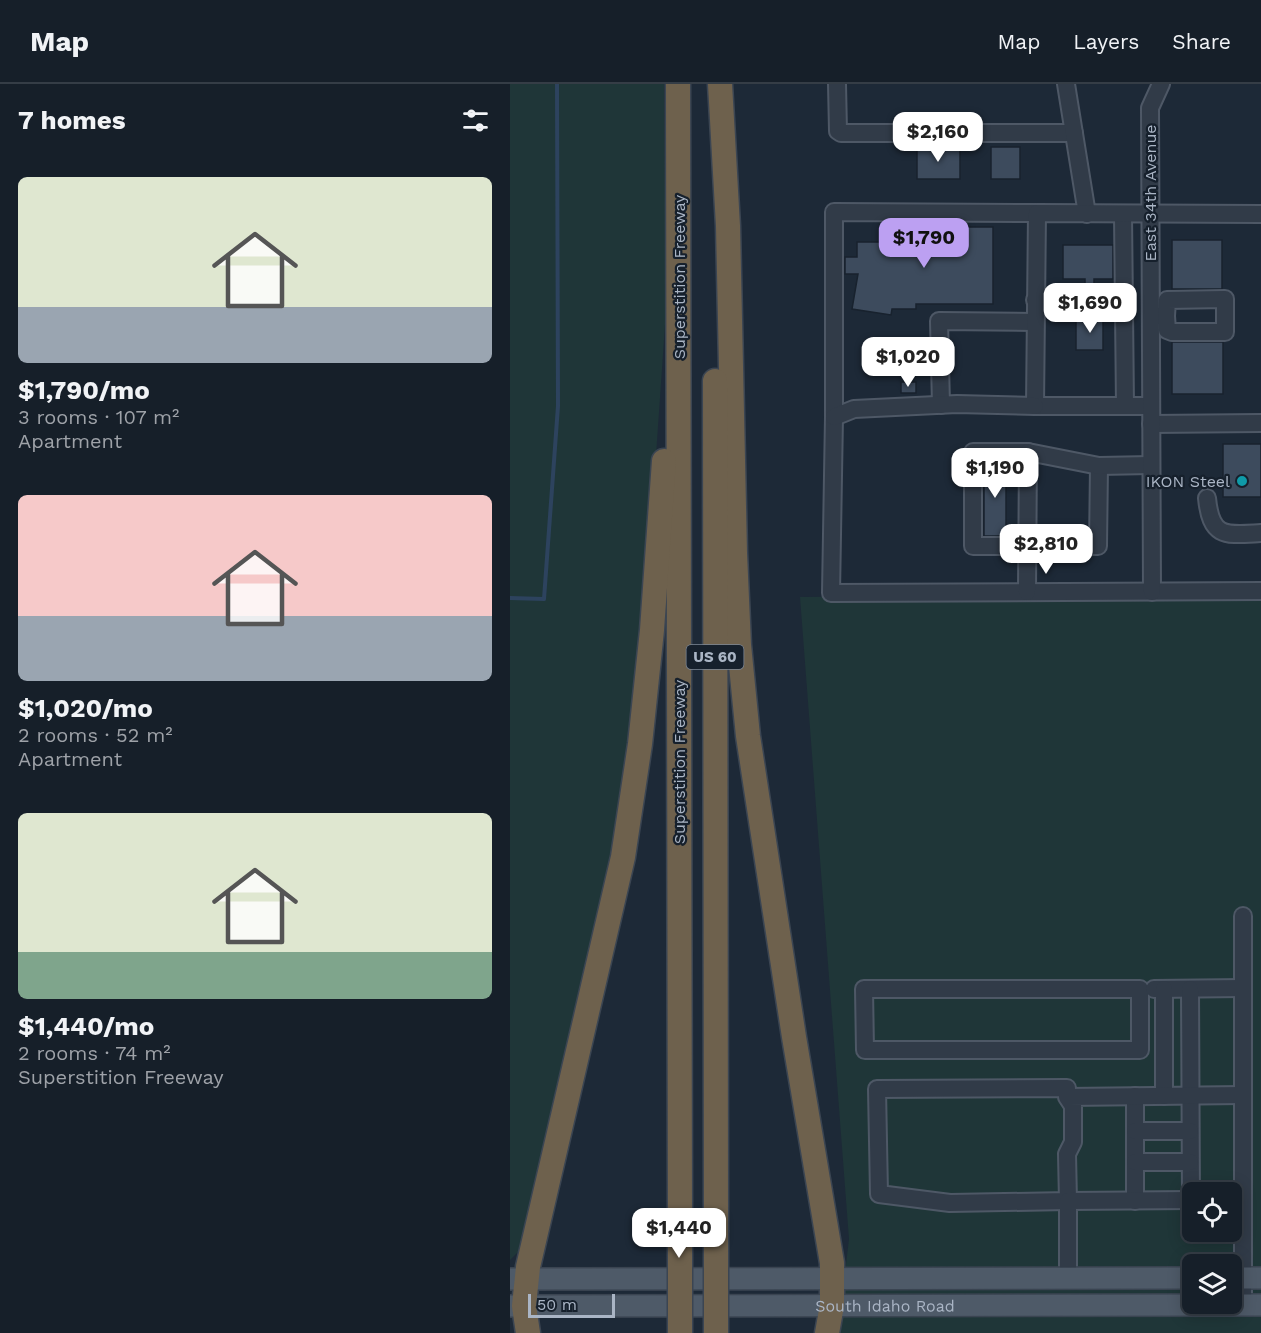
<!DOCTYPE html>
<meta charset="utf-8">
<style>
:root{--surface:#161f29;--page:#232c35;--text:#f1f3f6;--muted:#9ea2a8;--line:#353d46;--accent:#bca0f2}
body{margin:0;font-family:"Work Sans",sans-serif;background:var(--page);color:var(--text);height:100vh;display:flex;flex-direction:column;font-size:22px;white-space:nowrap}
*{box-sizing:border-box;margin:0}
p{font-size:20px;color:var(--muted)}
.icon{flex:none;width:33px;height:33px;fill:none;stroke:currentColor;stroke-width:2;stroke-linecap:round;stroke-linejoin:round}
.map{position:relative;flex:1;overflow:hidden}
.panel{display:flex;flex-direction:column;background:var(--surface);width:510px}
.panel>*{flex:none}
.controls{position:absolute;left:672px;top:1098px;display:grid;gap:12px}
.controls a{display:grid;place-items:center;width:60px;height:60px;border-radius:9px;background:var(--surface);box-shadow:0 3px 15px #0003,0 0 0 2px var(--line);font-size:30px}
.scale{position:absolute;left:18px;bottom:15px;width:87px;box-sizing:border-box;padding-left:6px;border:3px solid #aab5c5;border-top:0;font-size:16px;line-height:21px;white-space:nowrap;color:#aab5c5;-webkit-text-stroke:4px #16202c;paint-order:stroke}
.price{position:absolute;translate:-50% -51px;padding:0 14px;border-radius:12px;background:#fff;color:#222;font-size:20px;line-height:39px;filter:drop-shadow(0 2px 3px #0008)}
.price::after{content:'';position:absolute;left:50%;top:36px;width:18px;height:14px;margin-left:-9px;background:inherit;clip-path:polygon(0 0,100% 0,50% 100%)}
.price.selected{background:var(--accent);color:#111}
ul{padding:0;list-style:none}
li{display:grid;align-content:center;gap:12px;height:318px;padding:0 18px}
li span{display:grid;place-items:center;height:186px;border-radius:9px;color:#555}
li>.icon{margin-inline-start:auto}
span .icon{width:108px;height:108px;fill:#fffc;stroke-width:1}
li b{font-size:26px}
h2{display:flex;justify-content:space-between;align-items:center;height:72px;padding:0 18px;font-size:26px}
header{display:flex;align-items:center;gap:36px;box-sizing:border-box;height:84px;padding:0 30px;background:var(--surface);border-bottom:2px solid var(--line)}
header strong{font-size:28px}
nav{display:flex;gap:33px;margin-inline-start:auto;font-size:21px}
main{display:flex;flex:1;min-height:0}
.map>svg:first-child{display:block}
.green{fill:#1f3638;fill-rule:evenodd}
.lines{fill:none;stroke-linecap:round;stroke-linejoin:round}
.stream{stroke:#2d435e;stroke-width:4}
.building{fill:#3d4b5d;stroke:#18222e;stroke-width:1.5}
.minor-casing{stroke:#4e5866;stroke-width:20}
.major-casing{stroke:#3a4451;stroke-width:24}
.highway-casing{stroke:#3b4552;stroke-width:27}
.minor{stroke:#313b48;stroke-width:16}
.major{stroke:#4e5a68;stroke-width:21}
.highway{stroke:#6e614d;stroke-width:24}
.highway-bridge-casing{stroke:#3b4552;stroke-width:27;stroke-linecap:butt}
.highway-bridge{stroke:#6e614d;stroke-width:24}
.culture-dot{fill:#0f9aa8;stroke:#16202c;stroke-width:2}
.labels{text-anchor:middle;dominant-baseline:central;stroke-width:4.5;stroke-linejoin:round;paint-order:stroke}
.shield{fill:#16202c;stroke:#7e8897;stroke-width:1.5}
.shield-label{font-size:15px;font-weight:bold;fill:#aab5c5}
.street-label{font-size:16px;fill:#aab5c5;stroke:#16202c}
.poi-label{font-size:16px;fill:#aab5c5;stroke:#16202c;text-anchor:end}
</style>
<header>
<strong>Map</strong>
<nav><a>Map</a><a>Layers</a><a>Share</a></nav>
</header>
<main>
<section class="panel">
<h2>7 homes<svg class="icon" aria-label="filters" viewBox="0 0 24 24"><path d="M4 7h16M4 17h16"/><circle cx="9" cy="7" r="2"/><circle cx="15" cy="17" r="2"/></svg></h2>
<ul>
<li><span style="background:linear-gradient(#dfe7d0 70%,#9aa5b1 0)"><svg class="icon" aria-label="home" viewBox="0 0 24 24"><path d="M3 11l9-7 9 7M6 9v11h12V9"/></svg></span><div><b>$1,790/mo</b><p>3 rooms · 107 m²</p><p>Apartment</p></div></li>
<li><span style="background:linear-gradient(#f6c9c9 65%,#9aa5b1 0)"><svg class="icon" aria-label="home" viewBox="0 0 24 24"><path d="M3 11l9-7 9 7M6 9v11h12V9"/></svg></span><div><b>$1,020/mo</b><p>2 rooms · 52 m²</p><p>Apartment</p></div></li>
<li><span style="background:linear-gradient(#dfe7d0 75%,#7fa58c 0)"><svg class="icon" aria-label="home" viewBox="0 0 24 24"><path d="M3 11l9-7 9 7M6 9v11h12V9"/></svg></span><div><b>$1,440/mo</b><p>2 rooms · 74 m²</p><p>Superstition Freeway</p></div></li>
</ul>
</section>
<div class="map">
<svg width="751" height="1249" viewBox="0 0 751 1249">
<rect width="100%" height="100%" fill="#1d2937"/>
<!-- green -->
<g class="green">
<polygon points="0,0 154,0 156,227 135,530 118,699 69,914 46,1004 20,1131 8,1168 0,1176"/>
<path d="M751,510v739h-423l11,-94 -49,-642zM682,1108h40v40h-40zM682,1180h40v40h-40z"/>
</g>
<g class="lines">
<!-- stream -->
<polyline class="stream" points="0,514 34,515 48,322 47,0"/>
</g>
<!-- building -->
<g class="building">
<rect x="407" y="63" width="43" height="32"/>
<rect x="481" y="63" width="29" height="32"/>
<polygon points="390,143 483,143 483,220 406,220 406,225 382,225 381,231 342,225 348,190 335,190 335,173 347,173 347,158 390,158"/>
<rect x="662" y="156" width="50" height="49"/>
<polygon points="553,161 603,161 603,195 584,195 584,200 575,200 575,195 553,195"/>
<rect x="566" y="235" width="27" height="31"/>
<rect x="662" y="258" width="51" height="52"/>
<rect x="391" y="298" width="15" height="11"/>
<rect x="713" y="360" width="38" height="53"/>
<rect x="474" y="378" width="22" height="74"/>
</g>
<g class="lines">
<defs>
<g id="minor">
<polyline points="327,0 328,47 331,49 564,49"/>
<polyline points="556,0 577,130"/>
<polyline points="527,129 324,128 324,333 321,509 751,507"/>
<polyline points="613,130 615,322"/>
<polyline points="525,216 615,217"/>
<polyline points="641,232 656,232 657,216 715,215 715,248 662,248 657,246 656,232"/>
<polyline points="431,321 429,237 525,238"/>
<polyline points="641,322 525,322 527,129 751,130"/>
<polyline points="324,333 344,325 447,320 525,322"/>
<polyline points="641,340 751,339"/>
<polyline points="518,368 463,368 463,462 588,462 589,382"/>
<path d="M697,414c4,41 19,37 54,35"/>
<polyline points="517,508 518,368 589,382 641,381"/>
<polyline points="642,508 640,24 651,0"/>
<polygon points="354,905 630,905 630,966 355,966"/>
<polyline points="644,905 733,904"/>
<polyline points="654,905 654,1012"/>
<polyline points="680,905 681,1116"/>
<polyline points="625,1012 625,1117"/>
<polyline points="557,1013 563,1022 563,1058 557,1070 558,1117 440,1119 369,1110 367,1005 557,1004 557,1013 733,1011"/>
<polyline points="625,1047 680,1047"/>
<polyline points="625,1078 680,1078"/>
<polyline points="558,1194 558,1117 682,1116"/>
<polyline points="733,1221 733,832"/>
</g>
<g id="major">
<polyline points="722,1194 751,1194"/>
<polyline points="0,1195 682,1194"/>
<path id="s1" d="M0,1222l751,-1"/>
</g>
<g id="highway">
<polyline points="168,0 170,1148"/>
<polyline points="210,0 218,142 225,469 229,561 238,652 284,953 322,1179 322,1221 317,1249"/>
<polyline points="205,297 206,1146"/>
<polyline points="18,1249 14,1222 18,1183 113,773 130,660 142,546 154,377"/>
</g>
</defs>
<!-- minor casing -->
<use href="#minor" class="minor-casing"/>
<!-- major casing -->
<use href="#major" class="major-casing"/>
<!-- highway casing -->
<use href="#highway" class="highway-casing"/>
<!-- minor -->
<use href="#minor" class="minor"/>
<!-- major -->
<use href="#major" class="major"/>
<!-- highway -->
<use href="#highway" class="highway"/>
<defs>
<g id="highway-bridge">
<polyline points="170,1148 170,1249"/>
<polyline points="206,1249 206,1146"/>
</g>
</defs>
<!-- highway-bridge casing -->
<use href="#highway-bridge" class="highway-bridge-casing"/>
<!-- highway-bridge -->
<use href="#highway-bridge" class="highway-bridge"/>
</g>
<!-- markers -->
<circle class="culture-dot" cx="732" cy="397" r="6"/>
<g class="labels">
<!-- shield labels -->
<rect class="shield" x="176.5" y="561" width="57" height="24" rx="4.5"/>
<g class="shield-label">
<text x="205" y="573">US 60</text>
</g>
<!-- street labels -->
<g class="street-label">
<text transform="translate(640 109) rotate(-90)">East 34th Avenue</text>
<text transform="translate(169 193) rotate(-90)">Superstition Freeway</text>
<text transform="translate(169 678) rotate(-90)">Superstition Freeway</text>
<text stroke="none"><textPath href="#s1" startOffset="375">South Idaho Road</textPath></text>
</g>
<!-- poi labels -->
<g class="poi-label">
<text x="720" y="397">IKON Steel</text>
</g>
</g>
</svg>
<div class="controls">
<a><svg class="icon" aria-label="locate" viewBox="0 0 24 24"><circle cx="12" cy="12" r="6"/><path d="M12 2v4M12 18v4M2 12h4M18 12h4"/></svg></a>
<a><svg class="icon" aria-label="layers" viewBox="0 0 24 24"><path d="M12 4l9 5-9 5-9-5zM3 14l9 5 9-5"/></svg></a>
</div>
<div class="scale">50 m</div>
<b class="price" style="left:428px;top:79px">$2,160</b>
<b class="price selected" style="left:414px;top:185px">$1,790</b>
<b class="price" style="left:580px;top:250px">$1,690</b>
<b class="price" style="left:398px;top:304px">$1,020</b>
<b class="price" style="left:485px;top:415px">$1,190</b>
<b class="price" style="left:536px;top:491px">$2,810</b>
<b class="price" style="left:169px;top:1175px">$1,440</b>
</div>
</main>
